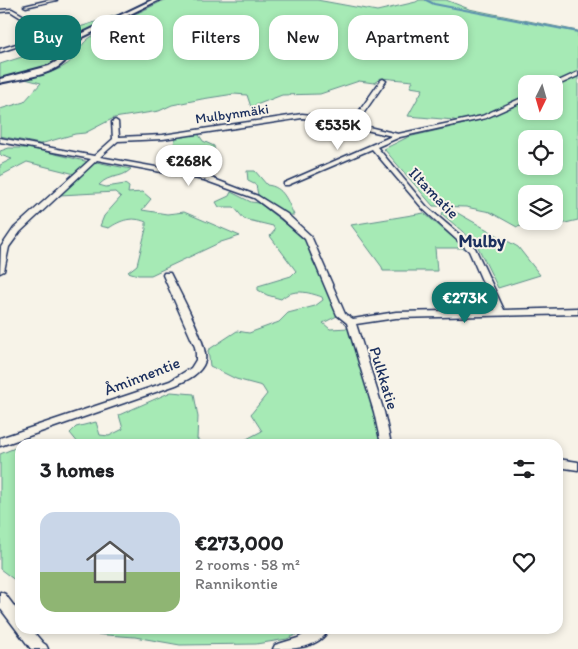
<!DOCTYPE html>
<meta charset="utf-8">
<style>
:root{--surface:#fff;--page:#f6f6f6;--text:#202124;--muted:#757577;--accent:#0f766e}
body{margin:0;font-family:Itim,sans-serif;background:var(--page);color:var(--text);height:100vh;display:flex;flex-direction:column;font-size:19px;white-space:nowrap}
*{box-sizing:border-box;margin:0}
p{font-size:16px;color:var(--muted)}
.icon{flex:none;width:28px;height:28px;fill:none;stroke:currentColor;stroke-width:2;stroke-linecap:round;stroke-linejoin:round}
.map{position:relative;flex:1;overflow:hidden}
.drawer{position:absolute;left:15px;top:439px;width:548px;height:195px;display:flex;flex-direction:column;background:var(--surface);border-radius:15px;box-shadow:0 2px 8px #0003}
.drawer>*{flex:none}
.guide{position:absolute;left:15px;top:15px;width:549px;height:45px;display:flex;gap:10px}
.needle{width:32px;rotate:185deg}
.buttons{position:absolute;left:518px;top:75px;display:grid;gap:10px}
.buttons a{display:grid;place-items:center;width:45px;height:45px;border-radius:10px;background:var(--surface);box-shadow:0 2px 8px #0003;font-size:25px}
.price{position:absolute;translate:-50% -42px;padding:0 11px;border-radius:18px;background:#fff;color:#222;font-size:16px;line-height:32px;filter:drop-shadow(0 1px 2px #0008)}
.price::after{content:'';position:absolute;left:50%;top:30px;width:15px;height:11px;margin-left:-8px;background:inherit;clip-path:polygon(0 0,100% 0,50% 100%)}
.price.current{background:var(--accent);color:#fff}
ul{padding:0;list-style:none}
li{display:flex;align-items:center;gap:15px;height:125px;padding:0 25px}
li span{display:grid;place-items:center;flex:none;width:140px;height:100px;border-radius:15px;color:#555}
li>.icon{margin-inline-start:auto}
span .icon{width:60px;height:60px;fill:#fffc;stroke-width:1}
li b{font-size:21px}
h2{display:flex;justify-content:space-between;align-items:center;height:60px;padding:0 25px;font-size:21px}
.chip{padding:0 18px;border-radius:15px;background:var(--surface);box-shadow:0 2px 8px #0003;font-size:18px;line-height:45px}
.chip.current{background:var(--accent);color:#fff}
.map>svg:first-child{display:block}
.green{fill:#a6eab5;stroke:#608c8a;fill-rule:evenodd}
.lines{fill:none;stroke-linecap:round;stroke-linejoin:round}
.stream{stroke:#5b90af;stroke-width:2}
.minor-casing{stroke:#1b2f5e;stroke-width:3}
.tertiary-casing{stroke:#1b2f5e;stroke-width:4}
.minor{fill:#f7f3e8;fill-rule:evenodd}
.tertiary{fill:#f7f3e8;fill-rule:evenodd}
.labels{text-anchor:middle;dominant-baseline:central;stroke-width:4;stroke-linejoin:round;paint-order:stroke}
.far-street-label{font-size:14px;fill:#1b2f5e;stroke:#f7f3e8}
.street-label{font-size:16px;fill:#1b2f5e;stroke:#f7f3e8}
.neighbourhood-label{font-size:18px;font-weight:bold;fill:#1b2f5e;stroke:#f7f3e8}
</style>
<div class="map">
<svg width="578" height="649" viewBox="0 0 578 649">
<rect width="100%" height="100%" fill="#f7f3e8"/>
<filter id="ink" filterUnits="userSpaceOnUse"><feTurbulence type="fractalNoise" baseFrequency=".02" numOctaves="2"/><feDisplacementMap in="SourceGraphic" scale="10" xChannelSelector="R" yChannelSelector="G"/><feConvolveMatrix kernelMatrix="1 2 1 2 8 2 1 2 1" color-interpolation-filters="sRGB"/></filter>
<g filter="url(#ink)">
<!-- green -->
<g class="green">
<path d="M149,0h4l-76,36c-10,7 -12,18 -20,25 -14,13 -40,13 -57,18v-15l56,-18 -1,-7 -19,2 10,-3 12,-1 -2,-2 2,-1 65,-21z"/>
<path d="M164,0h153l60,11 39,-9 3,-2h27l23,9 109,22v189l-29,7 -18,-3 -14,3 -27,-15 -24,-5 -33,-1 -49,-57 24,-12 57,-13 -11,-4 -46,-4 15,-27 -13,-2 3,-6 -32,-3 -7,5 -15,-2 -39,13 -38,1 -31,12 -4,-12 -13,-1 -32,5 -30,6 -13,6 -45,7 -29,15 -10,1 -35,10 -40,-8v-27l24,-7 17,-19 -16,-4c16,-4 35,-7 47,-19 7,-8 9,-17 19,-23 23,-15 49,-24 73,-37zM526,84h28v27h-28zM526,139h28v27h-28zM526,194h28v27h-28z"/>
<polygon points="197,132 203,141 214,146 215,158 198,175 162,169 168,160 176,157 173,148 176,136"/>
<polygon points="9,148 30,148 89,162 75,174 27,162 0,176 0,165 12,159 0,155 0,151"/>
<path d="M96,162l35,7c-11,11 -21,4 -32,16l7,2 19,-3 4,3 -1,6 15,-1 8,7 -9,11 25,4 17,-2 56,24 -19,6 -70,33h-13l-10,-3 9,-7 9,-36v-7c-14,-6 -25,-2 -37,6l-9,-2 4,-10 17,-19 -6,-5 -55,3z"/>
<path d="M247,171h8l12,14c17,2 20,15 27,30h-6l-30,-20 -2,-10 -8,-4z"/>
<path d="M231,192l20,10 8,1 46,36 8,23 7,11 17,43 -14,7 7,6 19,-1 35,116h-147l25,-13 -11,-17 16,-20 -5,-8 -26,-7 -26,-13 -2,-16 29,-19 12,2 30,-11 9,-9 27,-7 8,-6 -1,-3c-14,-5 -29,-9 -41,2l-14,-4 -9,-5v-4l33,-10 5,-5 -26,-35 5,-6 -2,-4 -29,-7 -10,-12h-15l-3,-5 13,-6z"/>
<polygon points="454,211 518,247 540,275 498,288 476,243 442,214 443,212"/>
<polygon points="424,213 465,248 435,248 437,271 383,271 382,267 351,225"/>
<polygon points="171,392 194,394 198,417 197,439 204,444 79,444 70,433 76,427 96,422 100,435 109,436 123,429 119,415"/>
<polygon points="20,446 20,584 0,569 0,454"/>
<polygon points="69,629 308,629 287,639 256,644 180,645 135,637 78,633"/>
</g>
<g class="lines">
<!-- stream -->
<polyline class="stream" points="426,0 434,4 578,32"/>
<defs>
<g id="minor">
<polygon points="49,0 57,0 26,7 24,6"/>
<polygon points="12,9 35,22 35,23 31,24 10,11 0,12 0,10"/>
<polygon points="52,33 56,34 0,52 0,49"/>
<polygon points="578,72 578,76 554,87 554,84 552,84"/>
<path d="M383,79l3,2 -30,43 42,10 84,-18 44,-20v4l-40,18 -86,19 -23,10 50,60 48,41 29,62 74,-2v6l-182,4 -40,6 28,88 7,32h-10l-7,-32 -27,-89 -10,-8 -32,-76 -24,-21 -27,-20 -50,-18 -107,-20 -77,72 -11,15 -5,24 -4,2 1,-26 13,-19 77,-69 -91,-17v-4l94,18 19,-17 -1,-17 3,-2 3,2 1,15 44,-2 139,-21 21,2 28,7 30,-43zM302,118l21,2 69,16 -108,47v2h4l84,-36 51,60 46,42 26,59 -99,2 -43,7 -8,-5 -34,-78 -24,-22 -29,-18 -52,-20 -106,-19 18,-16 45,-2z"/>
<path d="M164,273h6l1,2c8,16 38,71 34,86 -4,13 -18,19 -29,24l-176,61v-8l170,-57 21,-13 5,-8v-6l-1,-7 -32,-72z"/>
<polygon points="558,459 578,462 578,470 558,467"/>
<polygon points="0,592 5,594 20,614 20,629 31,629 43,643 46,645 48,649 31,649 0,608"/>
<path d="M313,629h16c-10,20 -37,20 -56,20l2,-4 23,-7z"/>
</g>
<path id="tertiary" d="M152,0h7l-76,37c-9,7 -12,17 -19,25 -15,15 -45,16 -64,21v-4l49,-13 10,-6 13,-19 7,-6z"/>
</defs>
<!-- minor casing -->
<use href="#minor" class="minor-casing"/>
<!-- tertiary casing -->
<use href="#tertiary" class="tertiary-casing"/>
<!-- minor -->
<use href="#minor" class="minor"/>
<!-- tertiary -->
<use href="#tertiary" class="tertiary"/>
</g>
</g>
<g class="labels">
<!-- far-street labels -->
<g class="far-street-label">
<text transform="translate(232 114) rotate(-8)">Mulbynmäki</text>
</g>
<!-- street labels -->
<g class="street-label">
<text transform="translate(434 193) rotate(46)">Iltamatie</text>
<text transform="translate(142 376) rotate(-21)">Åminnentie</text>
<text transform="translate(384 378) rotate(73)">Pulkkatie</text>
</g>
<!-- neighbourhood labels -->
<g class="neighbourhood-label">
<text x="482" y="241">Mulby</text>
</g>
</g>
</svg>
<div class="buttons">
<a><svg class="needle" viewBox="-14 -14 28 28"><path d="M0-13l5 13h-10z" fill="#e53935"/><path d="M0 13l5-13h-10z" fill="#757577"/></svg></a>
<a><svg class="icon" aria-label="locate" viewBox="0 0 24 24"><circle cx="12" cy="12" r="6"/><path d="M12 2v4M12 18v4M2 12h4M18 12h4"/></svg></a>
<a><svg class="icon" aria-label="layers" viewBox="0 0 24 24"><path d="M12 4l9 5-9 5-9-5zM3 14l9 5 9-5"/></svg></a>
</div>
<b class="price" style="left:338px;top:151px">€535K</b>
<b class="price" style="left:189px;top:187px">€268K</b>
<b class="price current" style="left:465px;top:324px">€273K</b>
<div class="guide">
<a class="chip current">Buy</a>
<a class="chip">Rent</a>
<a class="chip">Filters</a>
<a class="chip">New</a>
<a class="chip">Apartment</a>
</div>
<section class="drawer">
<h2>3 homes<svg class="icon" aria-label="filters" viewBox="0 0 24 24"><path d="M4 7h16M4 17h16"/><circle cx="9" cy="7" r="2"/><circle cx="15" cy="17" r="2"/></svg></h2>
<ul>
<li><span style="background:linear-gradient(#c9d6e8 60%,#8fb573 0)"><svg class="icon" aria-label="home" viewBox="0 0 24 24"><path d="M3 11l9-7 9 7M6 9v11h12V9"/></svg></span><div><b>€273,000</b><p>2 rooms · 58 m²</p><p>Rannikontie</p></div><svg class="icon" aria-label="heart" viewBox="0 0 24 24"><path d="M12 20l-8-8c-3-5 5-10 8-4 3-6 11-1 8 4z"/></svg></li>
</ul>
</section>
</div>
